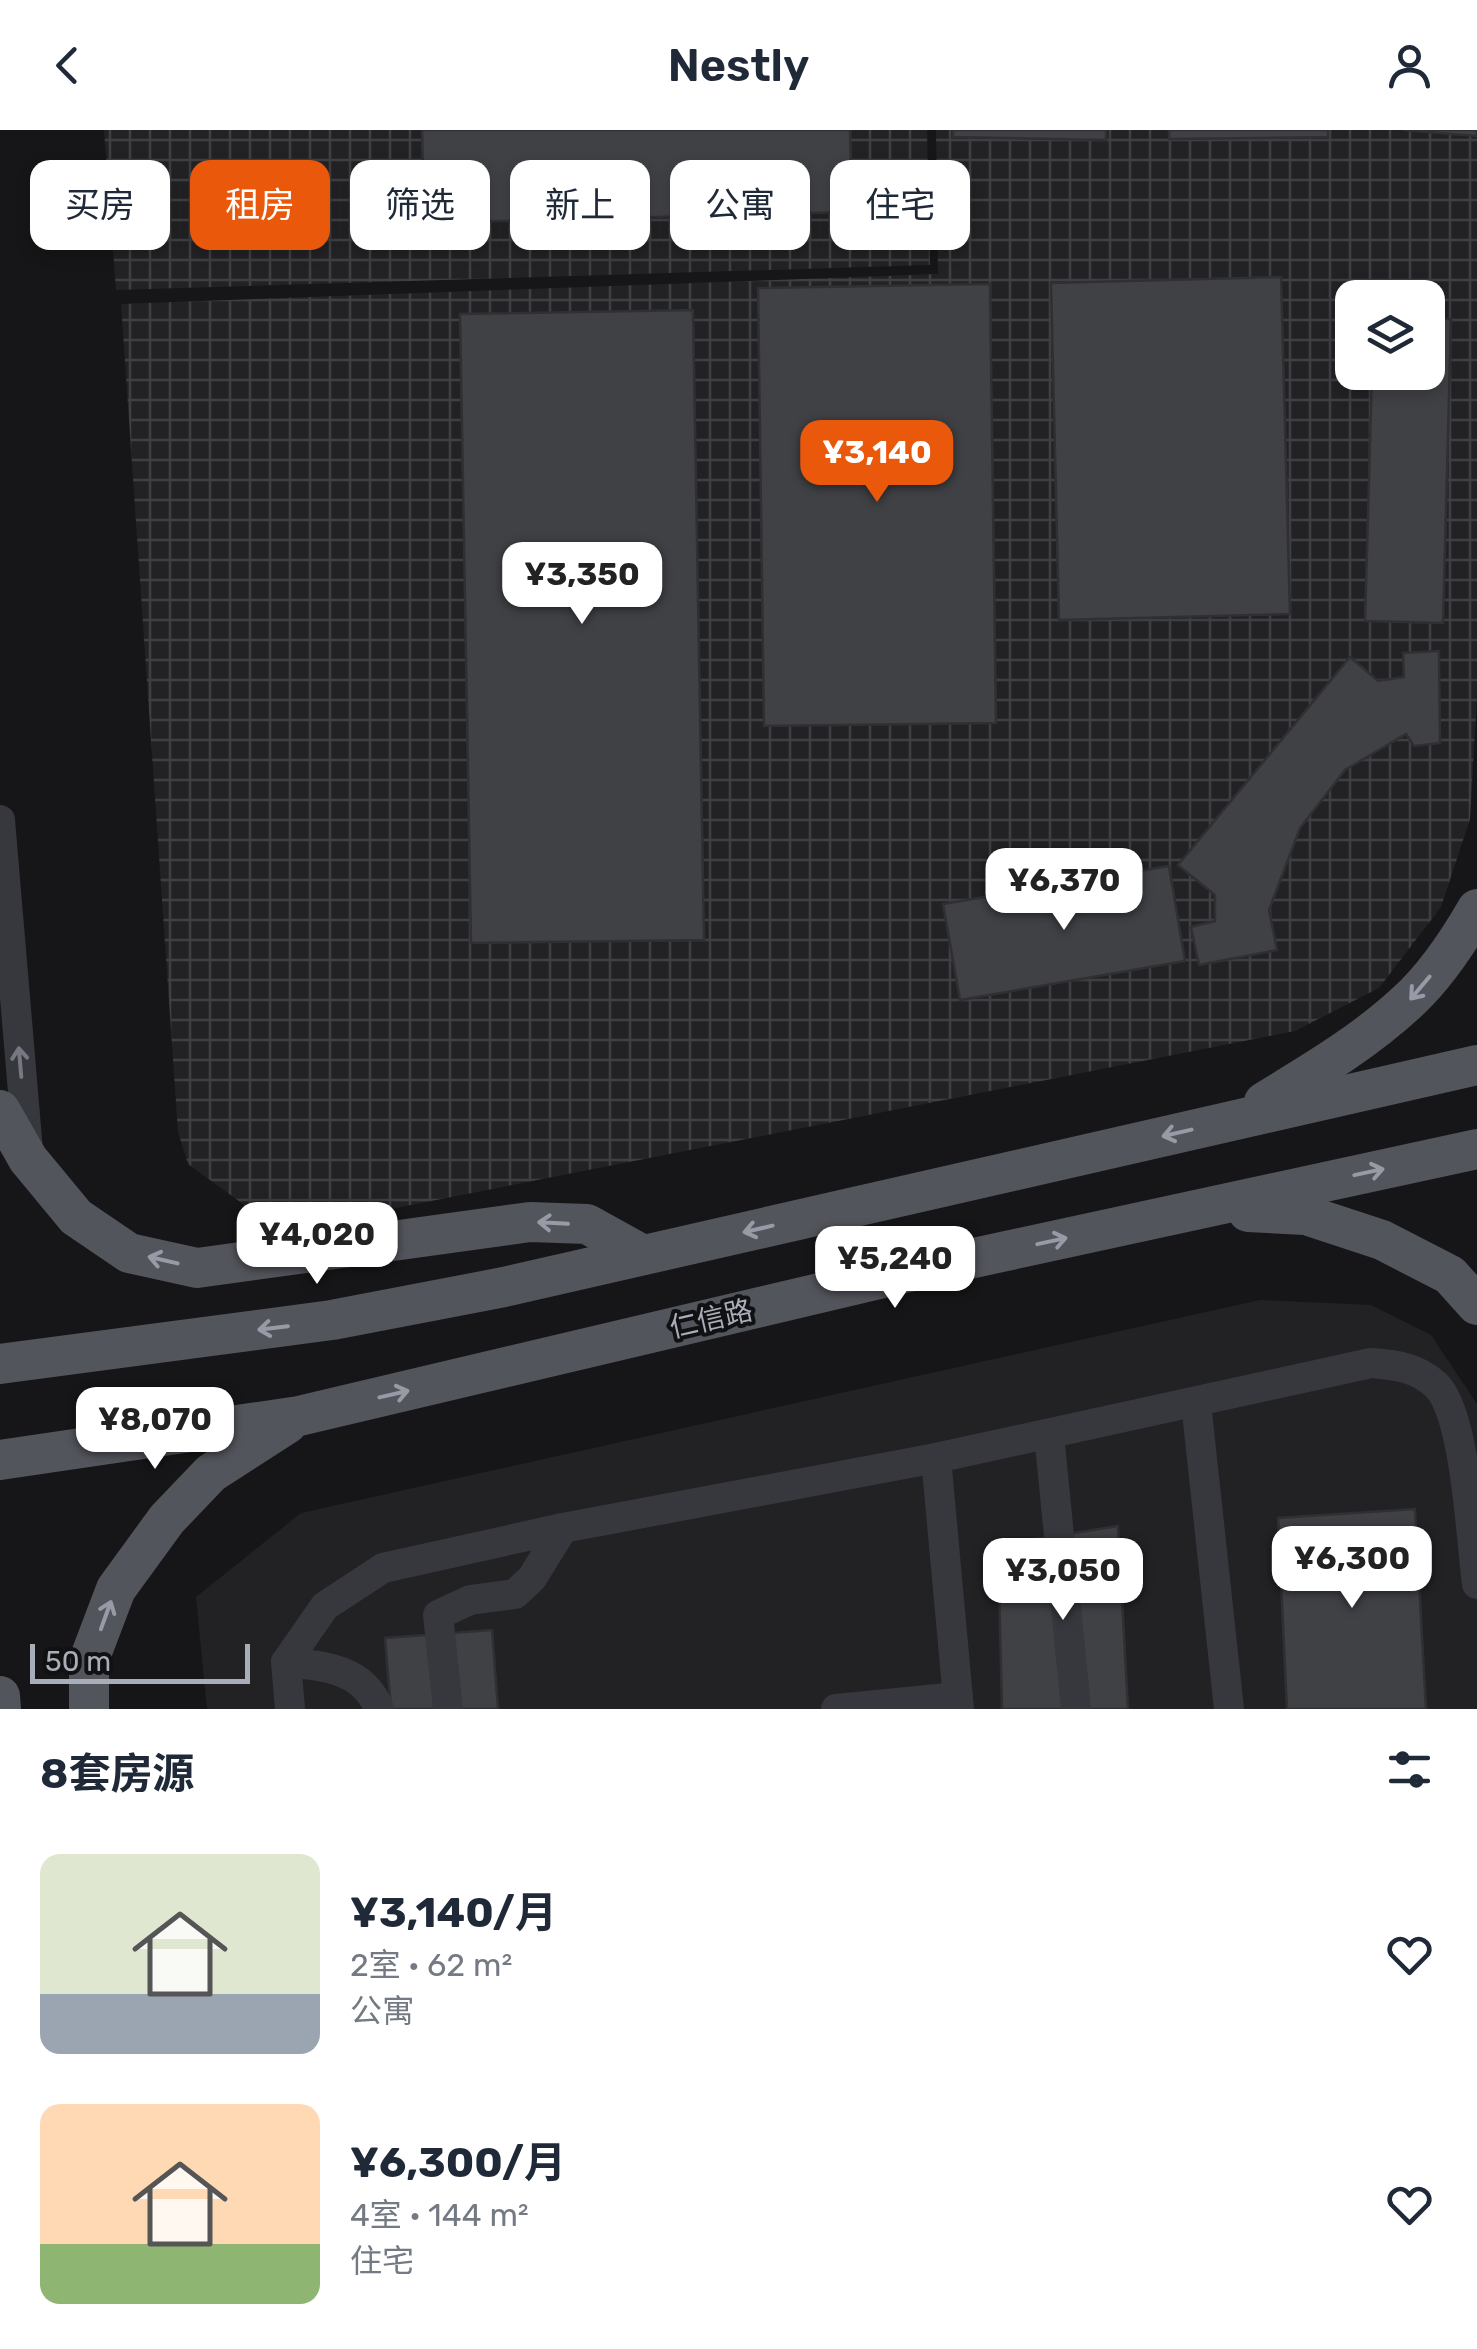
<!DOCTYPE html>
<html lang="zh">
<meta charset="utf-8">
<style>
:root{--surface:#fff;--page:#f2f2f3;--text:#1f2937;--muted:#747a83;--accent:#ea580c}
body{margin:0;font-family:Rubik,"Noto Sans SC",sans-serif;background:var(--page);color:var(--text);height:100vh;display:flex;flex-direction:column;font-size:38px;white-space:nowrap}
*{box-sizing:border-box;margin:0}
p{font-size:32px;color:var(--muted)}
.icon{flex:none;width:55px;height:55px;fill:none;stroke:currentColor;stroke-width:2;stroke-linecap:round;stroke-linejoin:round}
.map{position:relative;height:1579px;overflow:hidden}
.sheet{display:flex;flex-direction:column;background:var(--surface);flex:1}
.sheet>*{flex:none}
.guide{position:absolute;left:30px;top:30px;width:1418px;height:90px;display:flex;gap:20px}
.fabs{position:absolute;left:1335px;top:150px;display:grid;gap:20px}
.fabs a{display:grid;place-items:center;width:110px;height:110px;border-radius:20px;background:var(--surface);box-shadow:0 5px 15px #0003;font-size:50px}
.scale{position:absolute;left:30px;bottom:25px;width:220px;box-sizing:border-box;padding-left:10px;border:5px solid #a8adb8;border-top:0;font-size:28px;line-height:35px;white-space:nowrap;color:#a8adb8;-webkit-text-stroke:8px #111113;paint-order:stroke}
.price{position:absolute;translate:-50% -85px;padding:0 22px;border-radius:20px;background:#fff;color:#222;font-size:32px;line-height:65px;filter:drop-shadow(0 2px 5px #0008)}
.price::after{content:'';position:absolute;left:50%;top:60px;width:30px;height:22px;margin-left:-15px;background:inherit;clip-path:polygon(0 0,100% 0,50% 100%)}
.price.current{background:var(--accent);color:#fff}
ul{padding:0;list-style:none}
li{display:flex;align-items:center;gap:30px;height:250px;padding:0 40px}
li span{display:grid;place-items:center;flex:none;width:280px;height:200px;border-radius:20px;color:#555}
li>.icon{margin-inline-start:auto}
span .icon{width:120px;height:120px;fill:#fffc;stroke-width:1}
li b{font-size:42px}
h2{display:flex;justify-content:space-between;align-items:center;height:120px;padding:0 40px;font-size:42px}
.chip{padding:0 35px;border-radius:20px;background:var(--surface);box-shadow:0 5px 15px #0003;font-size:35px;line-height:90px}
.chip.current{background:var(--accent);color:#fff}
header{display:flex;justify-content:space-between;align-items:center;height:130px;padding:0 40px;background:var(--surface);font-size:45px;font-weight:600}
.map>svg:first-child{display:block}
.built{fill:#222225}
.industrial{fill:url(#industrial-grid);fill-rule:evenodd}
.building{fill:#404145;stroke:#303034;stroke-width:2.5}
.lines{fill:none;stroke-linecap:round;stroke-linejoin:round}
.minor{stroke:#37383d;stroke-width:30}
.major{stroke:#53555c;stroke-width:40}
.oneway{stroke:#979ba6}
.oneway2{stroke:#757881}
.labels{text-anchor:middle;dominant-baseline:central;stroke-width:8;stroke-linejoin:round;paint-order:stroke}
.street-label{font-size:28px;fill:#a8adb8;stroke:#111113}
</style>
<header><svg class="icon" aria-label="back" viewBox="0 0 24 24"><path d="M15 5l-7 7 7 7"/></svg>Nestly<svg class="icon" aria-label="person" viewBox="0 0 24 24"><circle cx="12" cy="8" r="4"/><path d="M4 21q1-7 8-7t8 7"/></svg></header>
<div class="map">
<svg width="1477" height="1579" viewBox="0 0 1477 1579">
<defs>
<pattern id="industrial-grid" width="8" height="8" patternUnits="userSpaceOnUse" patternTransform="scale(2.5)"><rect width="8" height="8" fill="#222225"/><path d="M0 4h8M4 0v8" fill="none" stroke="#3f3f43"/></pattern>
</defs>
<rect width="100%" height="100%" fill="#161618"/>
<!-- built -->
<polygon class="built" points="1260,1170 1371,1175 1431,1205 1477,1274 1477,1579 207,1579 196,1467 301,1383"/>
<!-- industrial -->
<g class="industrial">
<polygon points="104,0 927,0 930,135 116,160"/>
<path d="M936,0h541v568l-7,121 -29,88 -62,81 -84,43 -991,195h-31l-85,-62 -10,-32 -57,-828 817,-30zM1352,168h76v74h-76z"/>
</g>
<!-- building -->
<g class="building">
<polygon points="422,0 850,0 852,82 424,93"/>
<polygon points="953,0 1106,0 1106,10 953,7"/>
<polygon points="1169,0 1328,0 1328,7 1169,9"/>
<polygon points="1403,0 1477,0 1477,6"/>
<polygon points="1281,147 1290,484 1059,490 1051,153"/>
<polygon points="990,154 996,593 764,596 758,158"/>
<polygon points="693,180 704,810 471,813 460,184"/>
<polygon points="1428,189 1451,189 1443,493 1365,491 1372,242 1428,242"/>
<polygon points="1439,521 1440,613 1414,616 1406,604 1345,640 1300,698 1269,780 1277,820 1199,835 1191,797 1215,791 1215,765 1178,735 1350,527 1378,551 1404,547 1403,523"/>
<polygon points="1169,736 1185,831 960,870 943,774"/>
<polygon points="1415,1379 1426,1579 1287,1579 1278,1388"/>
<polygon points="1118,1396 1128,1579 1002,1579 998,1415"/>
<polygon points="492,1500 498,1579 391,1579 385,1508"/>
</g>
<g class="lines">
<!-- minor -->
<g class="minor">
<polyline points="0,690 28,1021"/>
<polyline points="1196,1273 1229,1579"/>
<polyline points="1049,1304 1076,1579"/>
<path d="M936,1328l435,-95c25,2 45,4 65,22 30,29 35,155 41,199"/>
<polyline points="563,1398 936,1328 959,1579"/>
<path d="M286,1532c38,4 78,7 93,47"/>
<polyline points="290,1579 286,1532 325,1476 383,1438 563,1398 532,1448 515,1464 470,1470 438,1485 448,1579"/>
<polyline points="836,1579 958,1567"/>
</g>
<!-- major -->
<g class="major">
<path d="M1264,972c49,-30 100,-60 142,-99 29,-26 52,-61 71,-94"/>
<polyline points="0,980 28,1029 76,1087 129,1123 197,1138 530,1092 587,1094 643,1125"/>
<polyline points="1248,1082 1306,1085 1382,1110 1450,1145 1477,1175"/>
<polyline points="0,1234 332,1190 504,1157 1477,935"/>
<polyline points="0,1330 299,1286 900,1144 1477,1019"/>
<polyline points="0,1566 1,1579"/>
<polyline points="89,1579 89,1530 116,1459 167,1389 211,1343 287,1294"/>
</g>
</g>
<!-- one-way arrows -->
<defs><path id="oneway-shaft" d="M-6 0H5M1.5-3L5.5 0L1.5 3" fill="none" stroke-width="1.6" stroke-linecap="round" stroke-linejoin="round" transform="scale(2.5)"/></defs>
<g class="oneway">
<use href="#oneway-shaft" transform="translate(1420 858) rotate(130)"/>
<use href="#oneway-shaft" transform="translate(1177 1003) rotate(167)"/>
<use href="#oneway-shaft" transform="translate(1369 1042) rotate(-12)"/>
<use href="#oneway-shaft" transform="translate(553 1093) rotate(-177)"/>
<use href="#oneway-shaft" transform="translate(758 1099) rotate(167)"/>
<use href="#oneway-shaft" transform="translate(1052 1111) rotate(-12)"/>
<use href="#oneway-shaft" transform="translate(163 1130) rotate(-167)"/>
<use href="#oneway-shaft" transform="translate(273 1198) rotate(173)"/>
<use href="#oneway-shaft" transform="translate(394 1264) rotate(-13)"/>
<use href="#oneway-shaft" transform="translate(106 1485) rotate(-70)"/>
</g>
<use class="oneway2" href="#oneway-shaft" transform="translate(20 932) rotate(-95)"/>
<g class="labels">
<!-- street labels -->
<g class="street-label">
<text transform="translate(711 1189) rotate(-13)">仁信路</text>
</g>
</g>
</svg>
<div class="fabs">
<a><svg class="icon" aria-label="layers" viewBox="0 0 24 24"><path d="M12 4l9 5-9 5-9-5zM3 14l9 5 9-5"/></svg></a>
</div>
<div class="scale">50 m</div>
<b class="price current" style="left:877px;top:375px">¥3,140</b>
<b class="price" style="left:582px;top:497px">¥3,350</b>
<b class="price" style="left:1064px;top:803px">¥6,370</b>
<b class="price" style="left:317px;top:1157px">¥4,020</b>
<b class="price" style="left:895px;top:1181px">¥5,240</b>
<b class="price" style="left:155px;top:1342px">¥8,070</b>
<b class="price" style="left:1352px;top:1481px">¥6,300</b>
<b class="price" style="left:1063px;top:1493px">¥3,050</b>
<div class="guide">
<a class="chip">买房</a>
<a class="chip current">租房</a>
<a class="chip">筛选</a>
<a class="chip">新上</a>
<a class="chip">公寓</a>
<a class="chip">住宅</a>
</div>
</div>
<section class="sheet">
<h2>8套房源<svg class="icon" aria-label="filters" viewBox="0 0 24 24"><path d="M4 7h16M4 17h16"/><circle cx="9" cy="7" r="2"/><circle cx="15" cy="17" r="2"/></svg></h2>
<ul>
<li><span style="background:linear-gradient(#dfe7d0 70%,#9aa5b1 0)"><svg class="icon" aria-label="home" viewBox="0 0 24 24"><path d="M3 11l9-7 9 7M6 9v11h12V9"/></svg></span><div><b>¥3,140/月</b><p>2室 · 62 m²</p><p>公寓</p></div><svg class="icon" aria-label="heart" viewBox="0 0 24 24"><path d="M12 20l-8-8c-3-5 5-10 8-4 3-6 11-1 8 4z"/></svg></li>
<li><span style="background:linear-gradient(#ffd9b3 70%,#8fb573 0)"><svg class="icon" aria-label="home" viewBox="0 0 24 24"><path d="M3 11l9-7 9 7M6 9v11h12V9"/></svg></span><div><b>¥6,300/月</b><p>4室 · 144 m²</p><p>住宅</p></div><svg class="icon" aria-label="heart" viewBox="0 0 24 24"><path d="M12 20l-8-8c-3-5 5-10 8-4 3-6 11-1 8 4z"/></svg></li>
</ul>
</section>
